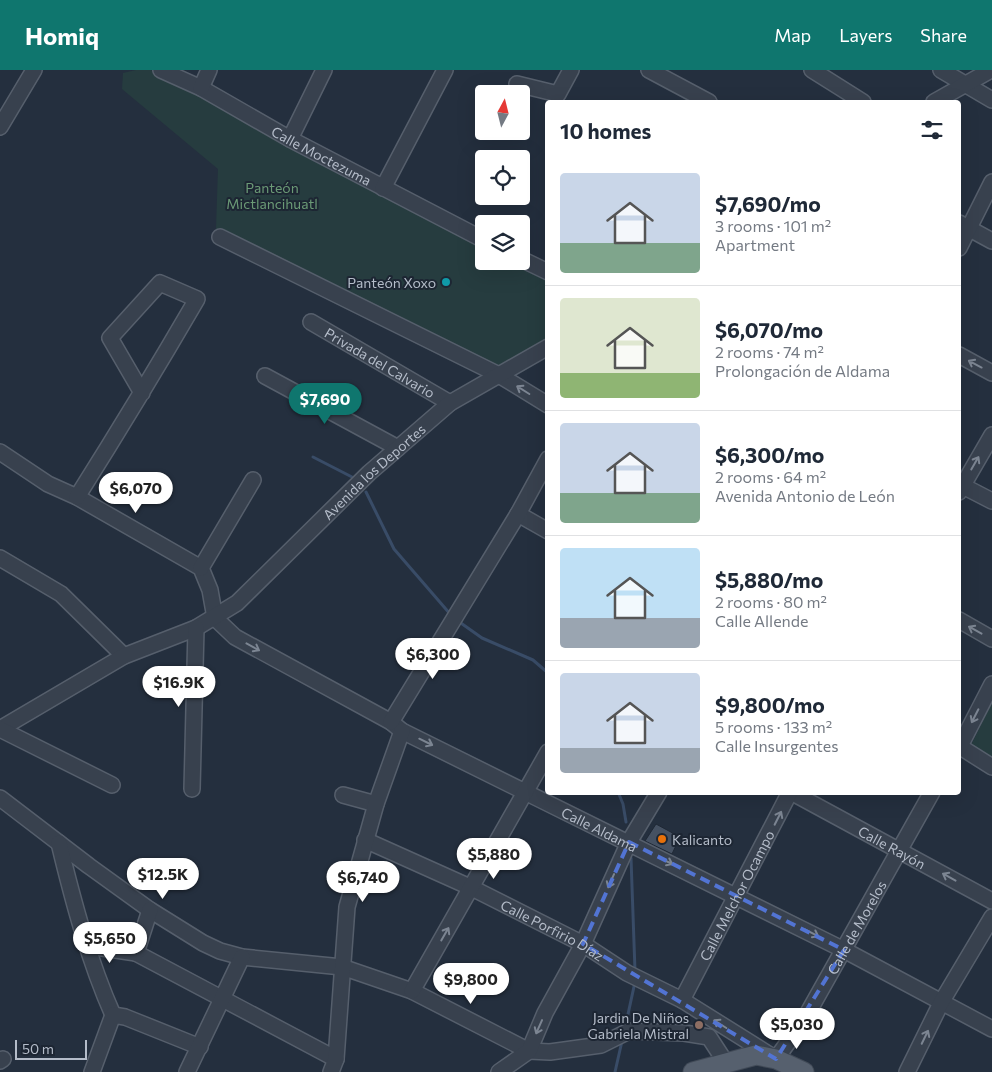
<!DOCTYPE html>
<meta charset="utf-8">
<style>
:root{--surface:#fff;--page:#f2f2f3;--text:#1f2937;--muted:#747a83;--line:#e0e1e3;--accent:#0f766e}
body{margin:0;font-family:Commissioner,sans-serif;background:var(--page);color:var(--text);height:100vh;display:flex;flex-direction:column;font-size:19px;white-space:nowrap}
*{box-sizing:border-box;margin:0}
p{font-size:16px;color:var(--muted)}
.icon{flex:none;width:28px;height:28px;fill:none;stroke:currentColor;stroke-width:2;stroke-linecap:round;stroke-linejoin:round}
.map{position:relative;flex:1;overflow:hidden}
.drawer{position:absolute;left:545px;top:30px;width:416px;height:695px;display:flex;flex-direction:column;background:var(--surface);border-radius:5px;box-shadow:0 5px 20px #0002}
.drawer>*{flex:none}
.needle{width:32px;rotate:7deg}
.tools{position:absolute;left:475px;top:15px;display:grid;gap:10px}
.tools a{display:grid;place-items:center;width:55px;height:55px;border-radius:5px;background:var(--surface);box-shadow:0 5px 20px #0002;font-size:25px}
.scale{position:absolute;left:15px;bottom:12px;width:72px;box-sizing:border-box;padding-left:5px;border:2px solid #b4bcc9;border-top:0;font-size:14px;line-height:18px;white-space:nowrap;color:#b4bcc9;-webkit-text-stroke:4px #1d2633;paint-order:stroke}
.price{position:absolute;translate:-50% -42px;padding:0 11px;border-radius:18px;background:#fff;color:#222;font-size:16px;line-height:32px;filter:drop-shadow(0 1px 2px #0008)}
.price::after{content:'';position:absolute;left:50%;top:30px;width:15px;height:11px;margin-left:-8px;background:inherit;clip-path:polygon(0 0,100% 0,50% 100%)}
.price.active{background:var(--accent);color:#fff}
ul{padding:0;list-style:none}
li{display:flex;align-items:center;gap:15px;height:125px;padding:0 15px}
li+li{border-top:1px solid var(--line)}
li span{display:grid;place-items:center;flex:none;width:140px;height:100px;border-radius:5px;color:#555}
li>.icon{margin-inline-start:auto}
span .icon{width:60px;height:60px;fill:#fffc;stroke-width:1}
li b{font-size:21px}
h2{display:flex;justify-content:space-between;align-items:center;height:60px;padding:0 15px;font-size:21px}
header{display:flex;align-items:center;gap:30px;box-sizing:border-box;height:70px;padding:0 25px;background:var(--accent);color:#fff}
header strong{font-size:24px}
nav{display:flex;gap:28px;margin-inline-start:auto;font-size:18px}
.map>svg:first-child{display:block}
.green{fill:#263c3f}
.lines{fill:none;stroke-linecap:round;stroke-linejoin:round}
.stream{stroke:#394c67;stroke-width:3}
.building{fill:#455162;stroke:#1f2835}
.minor-casing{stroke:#565f6c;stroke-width:18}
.major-casing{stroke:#414a57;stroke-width:21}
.minor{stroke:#38414e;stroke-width:15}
.major{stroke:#56606e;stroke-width:19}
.oneway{stroke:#7c8592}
.marked{fill:none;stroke:#5274d3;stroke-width:4;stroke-dasharray:10 6;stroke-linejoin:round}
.culture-dot{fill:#0f9aa8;stroke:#1d2633;stroke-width:2}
.food-dot{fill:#e8710a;stroke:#1d2633;stroke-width:2}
.education-dot{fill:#8d6e63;stroke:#1d2633;stroke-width:2}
.labels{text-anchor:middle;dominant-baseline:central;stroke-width:4;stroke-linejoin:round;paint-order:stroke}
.street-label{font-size:14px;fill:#b4bcc9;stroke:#1d2633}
.park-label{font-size:14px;fill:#6b9a76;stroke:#1d2633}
.poi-label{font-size:14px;fill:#b4bcc9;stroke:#1d2633;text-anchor:end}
</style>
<header>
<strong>Homiq</strong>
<nav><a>Map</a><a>Layers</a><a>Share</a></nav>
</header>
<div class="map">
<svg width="992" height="1002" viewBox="0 0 992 1002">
<rect width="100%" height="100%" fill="#242f3e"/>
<!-- green -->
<g class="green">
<polygon points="136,0 151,0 484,176 484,191 513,191 547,208 547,277 499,305 474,287 216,159 218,99 122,19 123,3"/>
<polygon points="992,633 992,695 968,681"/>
</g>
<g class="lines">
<!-- stream -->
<g class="stream">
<polyline points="313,387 352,407"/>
<polyline points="366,422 394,479 451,545"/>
<polyline points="458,551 482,568 533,590 548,603"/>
<polyline points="618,722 623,734 626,752"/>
<polyline points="631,788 635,901"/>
<polyline points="625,958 635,912"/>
<polyline points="615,1002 622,971"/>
</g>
</g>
<!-- building -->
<polygon class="building" points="656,754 680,767 672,784 645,771"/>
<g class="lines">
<defs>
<g id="minor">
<path id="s1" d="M161,0l40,18 89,51 194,101"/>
<polyline points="649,0 709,32"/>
<polyline points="812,0 863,32"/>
<polyline points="941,0 992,30"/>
<polyline points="517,14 558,24 571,0"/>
<polyline points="201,18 209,0"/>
<polyline points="934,32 991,0"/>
<polyline points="0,57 34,0"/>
<polyline points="290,69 324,0"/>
<polyline points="383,118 445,0"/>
<polyline points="959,153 992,171"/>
<polyline points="220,167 499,305 548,335"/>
<polyline points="959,178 992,112"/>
<polyline points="521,189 548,202"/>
<path id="s2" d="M311,252l139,81"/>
<polyline points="959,285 992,303"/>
<polyline points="265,306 398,378"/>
<polyline points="0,382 48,414 77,427 201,498 210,520 215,548"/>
<polyline points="959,414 992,431"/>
<polyline points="959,422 992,365"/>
<path d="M77,427c41,-65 81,-131 120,-198l-37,-16 -50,55 32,55"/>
<polyline points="518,444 548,461"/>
<polyline points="0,488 61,524 124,586"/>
<polyline points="201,498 253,410"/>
<path id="s3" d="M215,548l20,19 156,85 11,9 442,219 148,79"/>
<polyline points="959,550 992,569"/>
<polyline points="391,652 518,444 548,389"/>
<path id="s4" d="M0,659l124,-73 72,-28 41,-25 132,-130 81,-70 98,-56"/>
<polyline points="0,659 112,715"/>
<polyline points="959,676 992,697"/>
<polyline points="959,678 992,614"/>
<polyline points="192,719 196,558"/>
<path id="s5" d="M791,722l201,109"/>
<polyline points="343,725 376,734"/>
<polyline points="0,728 89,796 150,840 203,873 220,881 242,887 342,897 412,921 529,981 550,982 601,975 629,961 684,963 709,967 726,993"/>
<path id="s6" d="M365,770l107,48 111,56 44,29 55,27 94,59 28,-39 128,-228"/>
<path d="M59,773c14,58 30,118 54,172"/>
<polyline points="150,840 136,883 336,989"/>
<polyline points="89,876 136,883"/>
<polyline points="412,921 548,682"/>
<path id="s7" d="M682,930l108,-208"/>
<polyline points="0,991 3,989"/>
<polyline points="92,1002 113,945 125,947 200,977"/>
<polyline points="187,1002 242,887"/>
<polyline points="331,1002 336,989 347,837 376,734 402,661"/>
<polyline points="499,1002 529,981 545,943 583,874 629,772 659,722"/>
<polyline points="907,1002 942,931 992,847"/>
</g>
<polyline id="major" points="693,1002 756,985 776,989 804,1002"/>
</defs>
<!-- minor casing -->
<use href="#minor" class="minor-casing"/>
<!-- major casing -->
<use href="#major" class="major-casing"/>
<!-- minor -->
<use href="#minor" class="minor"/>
<!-- major -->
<use href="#major" class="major"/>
</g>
<!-- one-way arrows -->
<defs><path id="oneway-shaft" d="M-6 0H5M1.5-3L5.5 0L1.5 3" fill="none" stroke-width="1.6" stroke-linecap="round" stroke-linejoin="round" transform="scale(1.25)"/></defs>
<g class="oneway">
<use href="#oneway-shaft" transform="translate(975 294) rotate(-152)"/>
<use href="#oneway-shaft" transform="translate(523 320) rotate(-148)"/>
<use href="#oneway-shaft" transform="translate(975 393) rotate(-60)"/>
<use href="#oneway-shaft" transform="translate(975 560) rotate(-151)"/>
<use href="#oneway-shaft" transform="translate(253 577) rotate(29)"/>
<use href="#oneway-shaft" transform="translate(975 646) rotate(117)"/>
<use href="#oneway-shaft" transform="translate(426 672) rotate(26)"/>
<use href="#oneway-shaft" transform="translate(778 748) rotate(-63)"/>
<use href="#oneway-shaft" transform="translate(666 791) rotate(26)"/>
<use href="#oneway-shaft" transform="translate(949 807) rotate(-151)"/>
<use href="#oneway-shaft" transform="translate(611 811) rotate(114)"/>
<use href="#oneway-shaft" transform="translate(812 863) rotate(27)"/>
<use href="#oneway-shaft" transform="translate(445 864) rotate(-60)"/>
<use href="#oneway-shaft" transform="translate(720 954) rotate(-148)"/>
<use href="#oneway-shaft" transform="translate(539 957) rotate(114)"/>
<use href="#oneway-shaft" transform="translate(925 967) rotate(-64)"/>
</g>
<!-- marked area -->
<path class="marked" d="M629,772l215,108 -68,109 -193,-115z"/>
<!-- markers -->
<circle class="culture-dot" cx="446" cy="212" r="5"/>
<circle class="food-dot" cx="662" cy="769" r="5"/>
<circle class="education-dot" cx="699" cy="955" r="5"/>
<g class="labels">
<!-- street labels -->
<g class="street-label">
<text stroke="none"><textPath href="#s1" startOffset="182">Calle Moctezuma</textPath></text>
<text stroke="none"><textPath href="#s2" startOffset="80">Privada del Calvario</textPath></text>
<text stroke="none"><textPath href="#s4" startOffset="459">Avenida los Deportes</textPath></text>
<text stroke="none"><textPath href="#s3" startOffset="440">Calle Aldama</textPath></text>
<text stroke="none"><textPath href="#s5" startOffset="115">Calle Rayón</textPath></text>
<text stroke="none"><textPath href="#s7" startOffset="118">Calle Melchor Ocampo</textPath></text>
<text stroke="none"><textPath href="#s6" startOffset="621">Calle de Morelos</textPath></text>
<text stroke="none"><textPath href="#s6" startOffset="208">Calle Porfirio Díaz</textPath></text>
</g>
<!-- park labels -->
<g class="park-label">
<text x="272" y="117">Panteón<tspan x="272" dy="16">Mictlancihuatl</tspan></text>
</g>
<!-- poi labels -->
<g class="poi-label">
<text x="436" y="212">Panteón Xoxo</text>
<text x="672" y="769" text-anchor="start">Kalicanto</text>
<text x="689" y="947">Jardin De Niños<tspan x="689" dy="16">Gabriela Mistral</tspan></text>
</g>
</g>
</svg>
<div class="tools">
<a><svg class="needle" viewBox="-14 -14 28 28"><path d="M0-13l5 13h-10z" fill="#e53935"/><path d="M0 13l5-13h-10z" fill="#747a83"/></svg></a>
<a><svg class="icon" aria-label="locate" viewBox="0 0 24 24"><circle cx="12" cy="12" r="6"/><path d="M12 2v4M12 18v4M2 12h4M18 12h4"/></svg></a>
<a><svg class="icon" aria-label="layers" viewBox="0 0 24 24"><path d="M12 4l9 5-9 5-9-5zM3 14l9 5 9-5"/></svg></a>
</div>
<div class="scale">50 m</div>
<b class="price active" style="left:325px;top:355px">$7,690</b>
<b class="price" style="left:136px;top:444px">$6,070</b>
<b class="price" style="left:433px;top:610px">$6,300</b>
<b class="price" style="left:179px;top:638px">$16.9K</b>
<b class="price" style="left:494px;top:810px">$5,880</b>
<b class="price" style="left:163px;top:830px">$12.5K</b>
<b class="price" style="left:363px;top:833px">$6,740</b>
<b class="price" style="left:110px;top:894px">$5,650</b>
<b class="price" style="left:471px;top:935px">$9,800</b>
<b class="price" style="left:797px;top:980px">$5,030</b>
<section class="drawer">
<h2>10 homes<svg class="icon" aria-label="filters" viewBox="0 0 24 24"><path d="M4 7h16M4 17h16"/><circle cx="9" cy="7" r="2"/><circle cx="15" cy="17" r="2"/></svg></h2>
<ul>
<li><span style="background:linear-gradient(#c9d6e8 70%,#7fa58c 0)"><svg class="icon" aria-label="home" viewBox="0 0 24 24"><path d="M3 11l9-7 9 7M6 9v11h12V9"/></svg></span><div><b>$7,690/mo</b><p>3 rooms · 101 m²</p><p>Apartment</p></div></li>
<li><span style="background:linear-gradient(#dfe7d0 75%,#8fb573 0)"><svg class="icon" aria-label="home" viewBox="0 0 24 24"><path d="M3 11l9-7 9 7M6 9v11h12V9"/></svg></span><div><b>$6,070/mo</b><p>2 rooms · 74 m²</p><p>Prolongación de Aldama</p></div></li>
<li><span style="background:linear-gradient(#c9d6e8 70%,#7fa58c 0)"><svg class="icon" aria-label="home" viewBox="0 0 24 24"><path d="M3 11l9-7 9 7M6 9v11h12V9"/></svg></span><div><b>$6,300/mo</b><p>2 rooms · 64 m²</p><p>Avenida Antonio de León</p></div></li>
<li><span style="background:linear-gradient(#bfe0f5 70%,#9aa5b1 0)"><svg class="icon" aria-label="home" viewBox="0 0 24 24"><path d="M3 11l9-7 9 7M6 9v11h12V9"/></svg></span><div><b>$5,880/mo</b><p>2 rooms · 80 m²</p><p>Calle Allende</p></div></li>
<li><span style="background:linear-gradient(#c9d6e8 75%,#9aa5b1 0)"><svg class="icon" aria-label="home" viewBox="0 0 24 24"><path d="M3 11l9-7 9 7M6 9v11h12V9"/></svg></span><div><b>$9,800/mo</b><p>5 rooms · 133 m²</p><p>Calle Insurgentes</p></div></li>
</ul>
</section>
</div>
